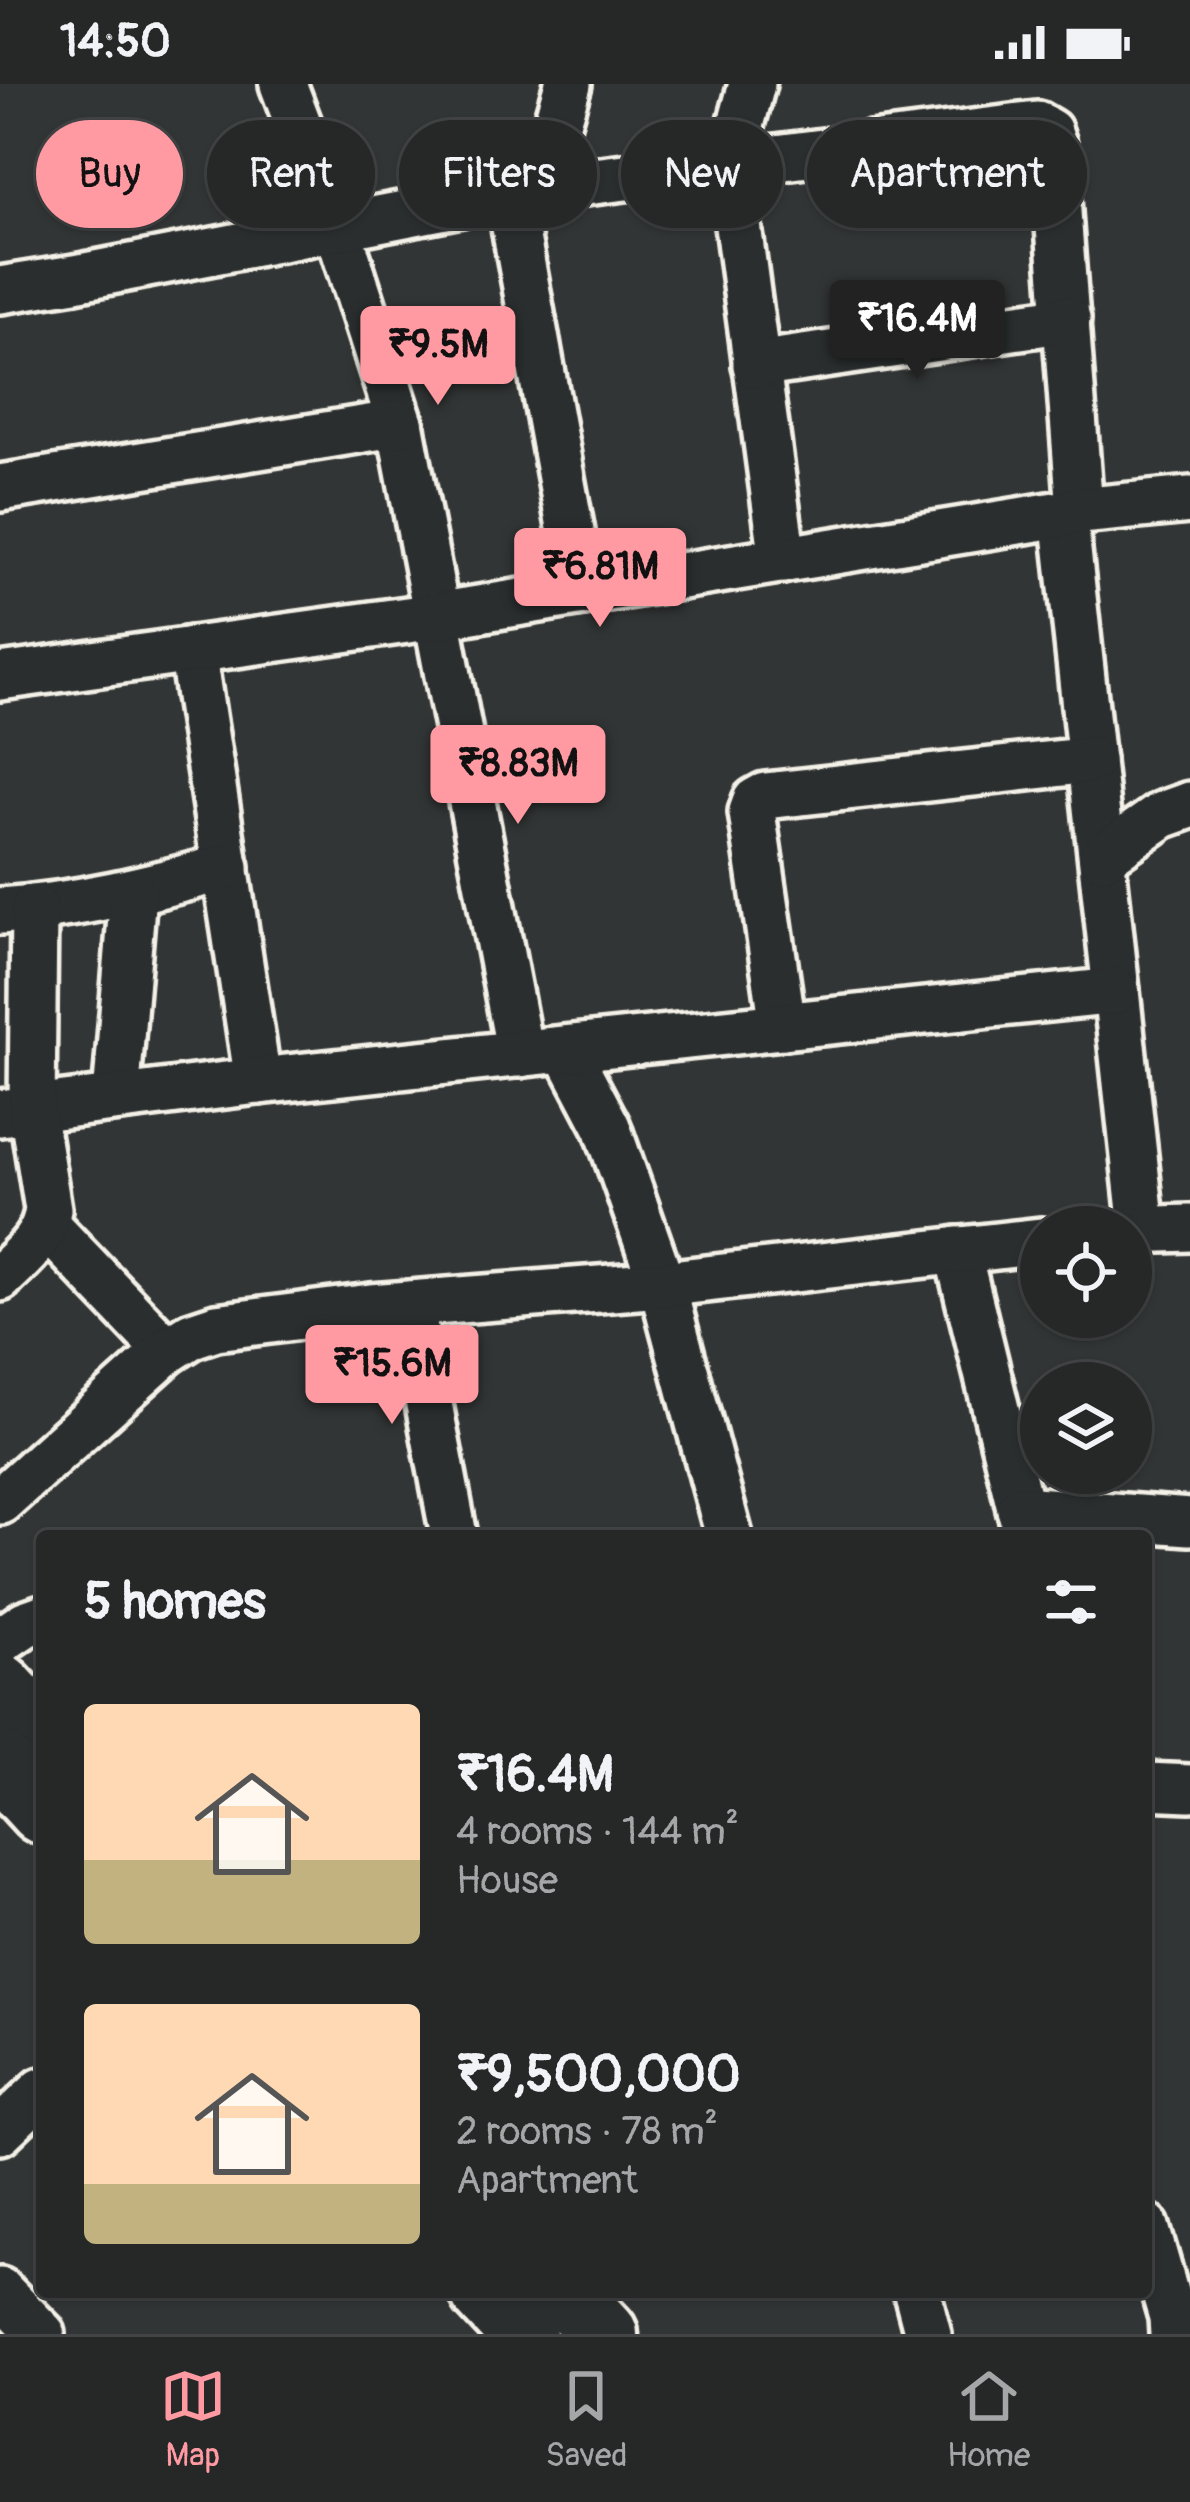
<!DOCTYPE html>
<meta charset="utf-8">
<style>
:root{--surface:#262828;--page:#2e3030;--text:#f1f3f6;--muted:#a4a6a8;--line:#424445;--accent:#ff9aa2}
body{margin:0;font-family:Pangolin,sans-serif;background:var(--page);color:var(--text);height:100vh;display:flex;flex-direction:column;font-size:45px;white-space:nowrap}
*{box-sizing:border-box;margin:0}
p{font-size:39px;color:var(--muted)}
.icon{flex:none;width:66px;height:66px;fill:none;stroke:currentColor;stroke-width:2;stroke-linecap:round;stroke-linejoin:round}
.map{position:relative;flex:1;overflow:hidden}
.details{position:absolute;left:36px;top:1446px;width:1116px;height:768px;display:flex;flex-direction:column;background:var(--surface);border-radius:12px;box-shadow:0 3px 9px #0004,0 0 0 3px var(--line)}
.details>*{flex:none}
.guide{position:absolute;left:36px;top:36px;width:1119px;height:108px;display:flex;gap:24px}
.controls{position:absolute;left:1020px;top:1122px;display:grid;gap:24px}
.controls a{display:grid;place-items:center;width:132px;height:132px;border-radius:50%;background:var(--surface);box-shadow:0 3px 9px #0004,0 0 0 3px var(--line);font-size:60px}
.price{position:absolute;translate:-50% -102px;padding:0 27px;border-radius:12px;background:var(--accent);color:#111;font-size:39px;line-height:78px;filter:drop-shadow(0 3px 6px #0008)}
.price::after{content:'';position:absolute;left:50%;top:72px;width:36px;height:27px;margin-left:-18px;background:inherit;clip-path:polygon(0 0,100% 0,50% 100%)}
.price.active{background:#222;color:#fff}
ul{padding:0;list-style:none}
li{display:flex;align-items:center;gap:36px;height:300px;padding:0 48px}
li span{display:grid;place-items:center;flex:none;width:336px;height:240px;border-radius:12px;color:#555}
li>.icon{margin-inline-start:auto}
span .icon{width:144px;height:144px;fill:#fffc;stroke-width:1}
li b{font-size:51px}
h2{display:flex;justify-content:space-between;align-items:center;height:144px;padding:0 48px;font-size:51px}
.pill{padding:0 42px;border-radius:54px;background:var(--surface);box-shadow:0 3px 9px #0004,0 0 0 3px var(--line);font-size:42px;line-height:108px}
.pill.active{background:var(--accent);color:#111}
.status{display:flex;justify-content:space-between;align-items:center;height:84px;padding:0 60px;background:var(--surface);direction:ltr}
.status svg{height:33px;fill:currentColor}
.menu{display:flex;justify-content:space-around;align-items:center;height:168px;border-top:3px solid var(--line);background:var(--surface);font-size:33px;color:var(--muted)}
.menu a{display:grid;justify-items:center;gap:6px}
.menu .active{color:var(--accent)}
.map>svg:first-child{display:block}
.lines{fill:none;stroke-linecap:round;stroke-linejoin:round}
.minor-casing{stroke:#f4f1e8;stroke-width:54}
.primary-casing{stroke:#f4f1e8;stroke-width:75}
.minor{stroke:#2a2d2e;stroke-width:45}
.primary{stroke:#2a2d2e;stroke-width:66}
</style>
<div class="status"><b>14:50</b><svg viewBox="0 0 49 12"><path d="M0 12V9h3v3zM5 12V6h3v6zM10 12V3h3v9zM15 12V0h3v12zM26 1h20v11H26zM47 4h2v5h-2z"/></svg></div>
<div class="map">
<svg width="1190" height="2250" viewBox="0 0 1190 2250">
<rect width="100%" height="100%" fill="#323535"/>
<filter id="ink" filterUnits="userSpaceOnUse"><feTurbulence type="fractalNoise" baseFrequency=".00833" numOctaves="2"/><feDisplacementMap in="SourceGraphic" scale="24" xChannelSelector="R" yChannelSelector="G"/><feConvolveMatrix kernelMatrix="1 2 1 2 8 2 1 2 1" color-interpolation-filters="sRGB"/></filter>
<g filter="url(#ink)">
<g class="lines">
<defs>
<g id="minor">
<polyline points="283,0 337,143 400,339 520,970"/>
<polyline points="752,0 730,82 783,476"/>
<polyline points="538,104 568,0"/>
<polyline points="509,110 582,508"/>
<polyline points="0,206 75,194 538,104 1037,41 1049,48 1053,60 1080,427"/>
<polyline points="756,281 1067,235"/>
<polyline points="0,404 400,339"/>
<polyline points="1064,430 1142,1145"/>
<polyline points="192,566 258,997"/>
<polyline points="0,593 436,532 1080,427 1190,416"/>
<polyline points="1102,773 1162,731 1190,721"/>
<path d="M0,827c77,-5 151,-23 226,-44"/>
<polyline points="783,942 752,728 756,717 765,712 1091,676"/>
<polyline points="566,965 607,1043 662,1200 729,1452"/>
<polyline points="116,1014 133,809"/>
<polyline points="0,1029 258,997 1116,907"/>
<polyline points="46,1141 167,1267"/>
<polyline points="1131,1146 1190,1144"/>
<polyline points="957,1166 1027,1452"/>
<path d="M0,1194c21,-21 45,-38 48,-69l-16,-100 2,-201"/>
<polyline points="410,1220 454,1452"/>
<polyline points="0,1417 167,1267 192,1251 216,1243 371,1223 662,1200 1041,1157"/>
<polyline points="1020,1425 1190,1438"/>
<polyline points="0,1557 25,1540 42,1534"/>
<polyline points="1146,1702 1190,1704"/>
<polyline points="0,2047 42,2007"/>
<polyline points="1146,2143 1172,2233 1173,2250"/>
<polyline points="0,2207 42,2250"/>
<polyline points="917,2208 928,2250"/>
</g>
<g id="primary">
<polyline points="0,1603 42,1648"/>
<polyline points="0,1680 42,1726"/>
<polyline points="484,2208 523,2250"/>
<polyline points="565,2208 604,2250"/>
</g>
</defs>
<!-- minor casing -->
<use href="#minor" class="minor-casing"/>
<!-- primary casing -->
<use href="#primary" class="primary-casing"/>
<!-- minor -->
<use href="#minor" class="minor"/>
<!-- primary -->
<use href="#primary" class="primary"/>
</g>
</g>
</svg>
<div class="controls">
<a><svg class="icon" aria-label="locate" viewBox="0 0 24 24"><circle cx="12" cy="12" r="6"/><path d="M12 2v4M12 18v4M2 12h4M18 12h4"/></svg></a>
<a><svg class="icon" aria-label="layers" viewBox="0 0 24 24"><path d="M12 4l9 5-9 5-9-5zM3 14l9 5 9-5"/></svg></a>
</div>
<b class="price active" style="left:917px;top:298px">₹16.4M</b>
<b class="price" style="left:438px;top:324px">₹9.5M</b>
<b class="price" style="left:600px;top:546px">₹6.81M</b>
<b class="price" style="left:518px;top:743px">₹8.83M</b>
<b class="price" style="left:392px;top:1343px">₹15.6M</b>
<div class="guide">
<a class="pill active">Buy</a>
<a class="pill">Rent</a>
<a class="pill">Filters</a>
<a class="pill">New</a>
<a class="pill">Apartment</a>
</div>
<section class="details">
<h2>5 homes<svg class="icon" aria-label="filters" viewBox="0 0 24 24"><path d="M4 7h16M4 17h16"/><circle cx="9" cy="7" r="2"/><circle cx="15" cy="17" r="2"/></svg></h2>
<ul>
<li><span style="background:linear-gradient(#ffd9b3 65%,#c2b280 0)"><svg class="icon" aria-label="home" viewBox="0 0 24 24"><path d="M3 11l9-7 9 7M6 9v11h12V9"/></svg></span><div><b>₹16.4M</b><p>4 rooms · 144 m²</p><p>House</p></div></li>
<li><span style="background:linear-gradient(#ffd9b3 75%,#c2b280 0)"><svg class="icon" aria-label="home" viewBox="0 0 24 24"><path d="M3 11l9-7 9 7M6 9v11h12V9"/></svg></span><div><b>₹9,500,000</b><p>2 rooms · 78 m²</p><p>Apartment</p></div></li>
</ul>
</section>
</div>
<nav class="menu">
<a class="active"><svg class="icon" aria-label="map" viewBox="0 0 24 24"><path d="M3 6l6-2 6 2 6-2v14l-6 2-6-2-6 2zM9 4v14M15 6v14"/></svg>Map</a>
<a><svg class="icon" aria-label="saved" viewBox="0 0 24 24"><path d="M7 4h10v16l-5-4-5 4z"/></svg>Saved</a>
<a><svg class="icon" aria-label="home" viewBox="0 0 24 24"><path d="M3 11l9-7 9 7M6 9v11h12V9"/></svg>Home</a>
</nav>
